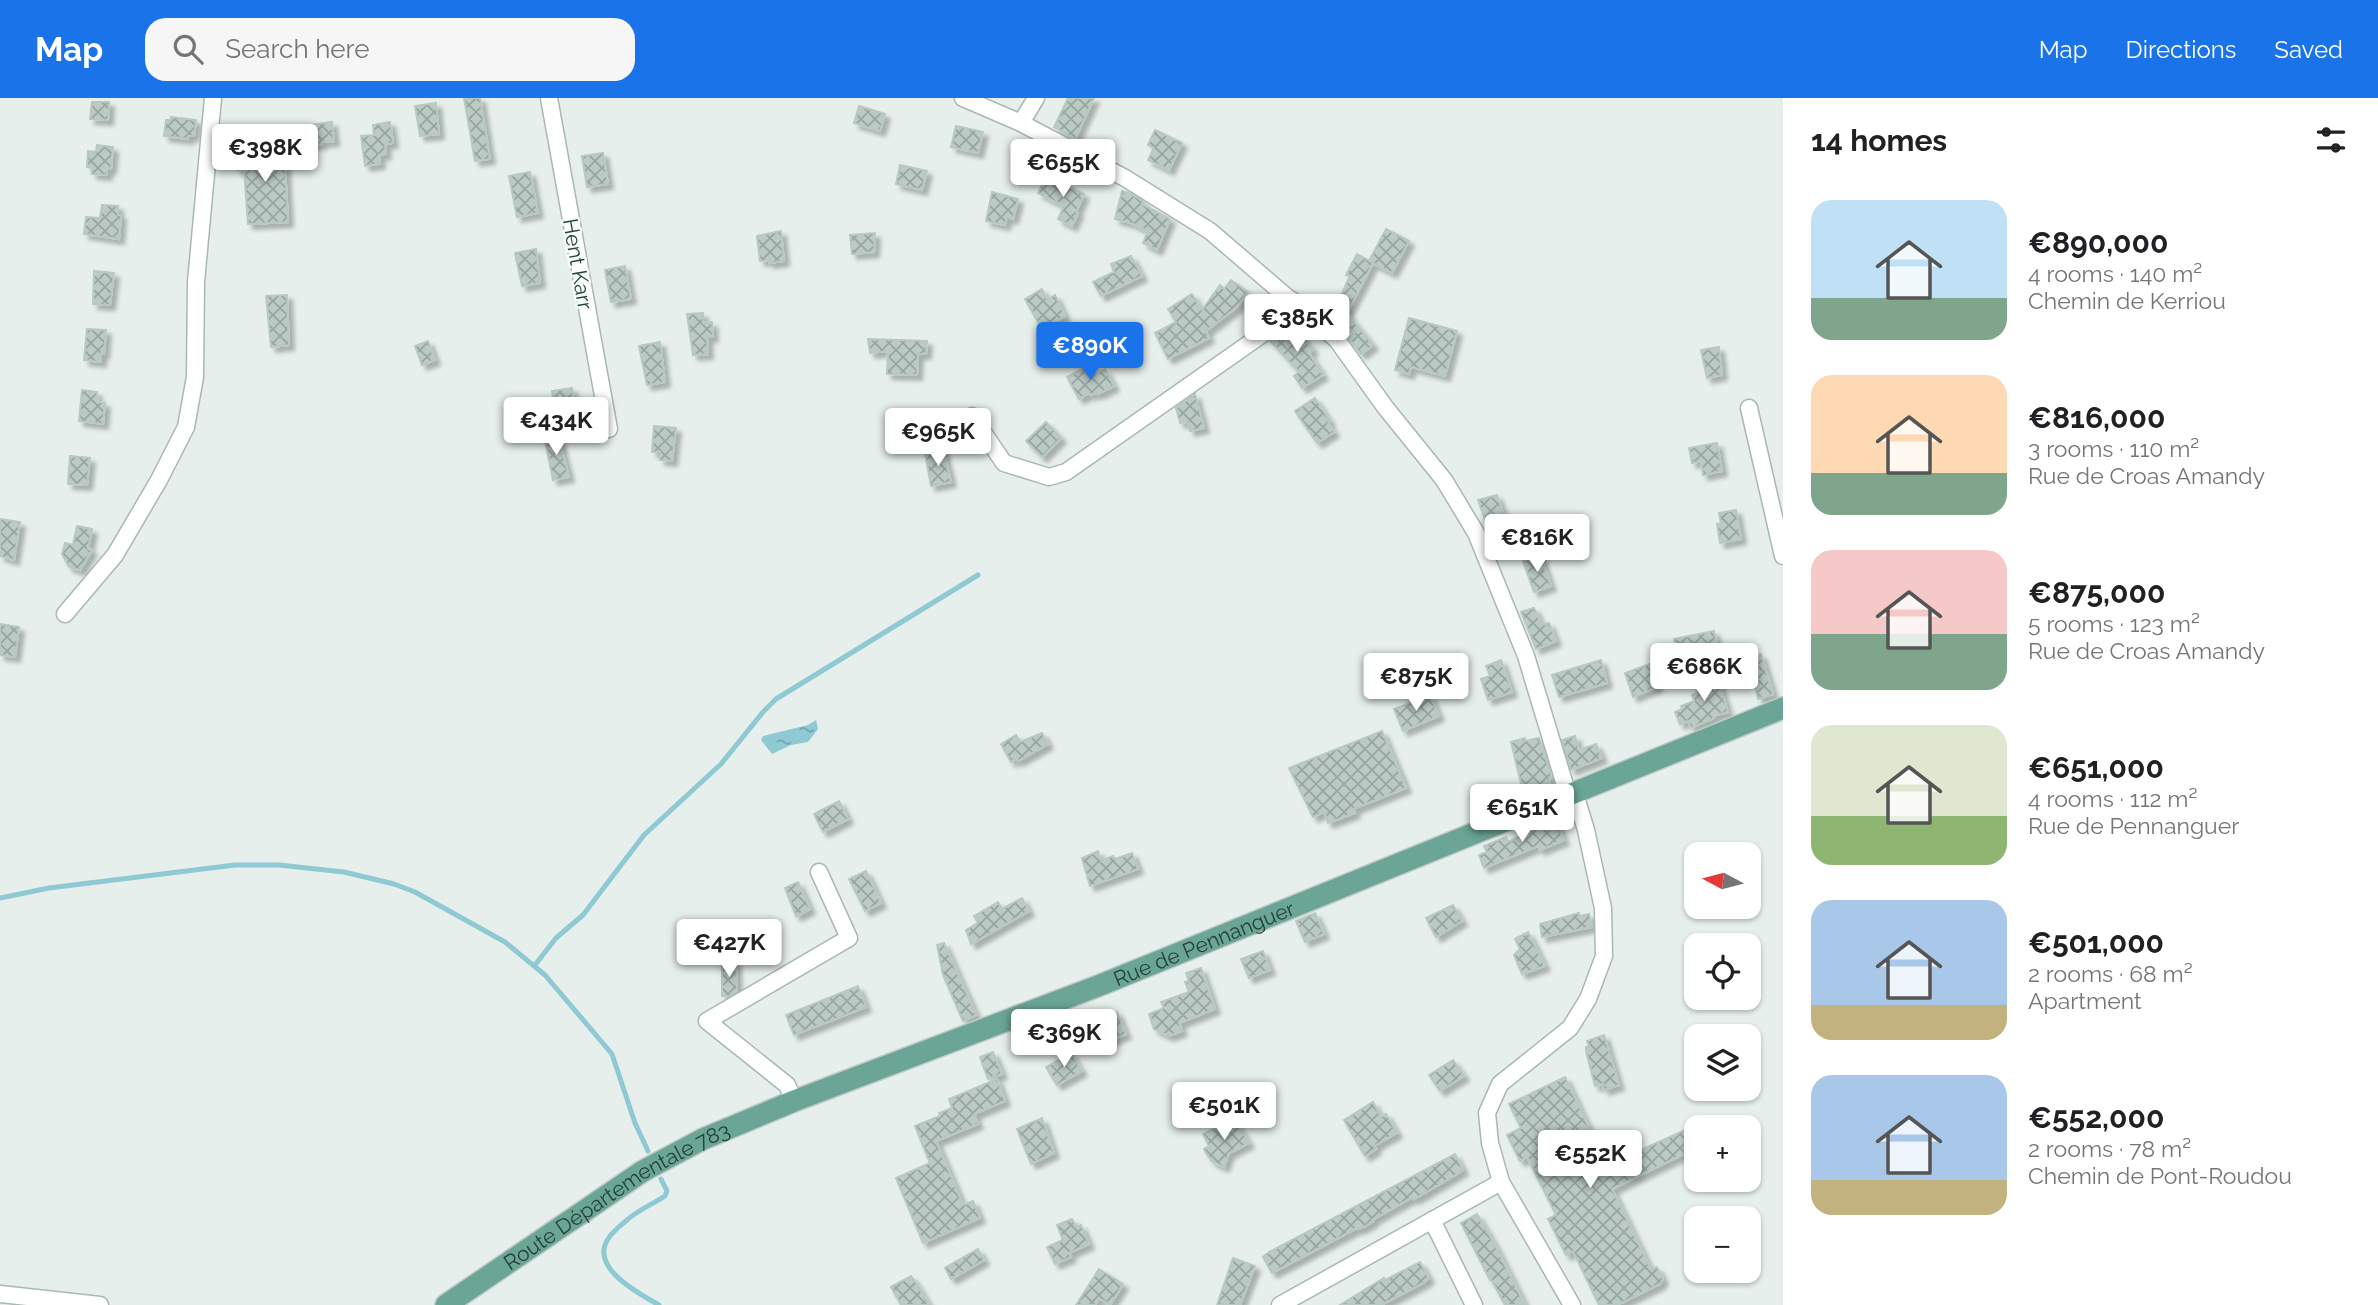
<!DOCTYPE html>
<meta charset="utf-8">
<style>
:root{--surface:#fff;--page:#f6f6f6;--text:#202124;--muted:#757577;--accent:#1a73e8}
body{margin:0;font-family:Raleway,sans-serif;background:var(--page);color:var(--text);height:100vh;display:flex;flex-direction:column;font-size:26px;white-space:nowrap}
*{box-sizing:border-box;margin:0}
p{font-size:23px;color:var(--muted)}
.icon{flex:none;width:38px;height:38px;fill:none;stroke:currentColor;stroke-width:2;stroke-linecap:round;stroke-linejoin:round}
.map{position:relative;flex:1;overflow:hidden}
.sheet{display:flex;flex-direction:column;background:var(--surface);width:595px}
.sheet>*{flex:none}
.needle{width:46px;rotate:277deg}
.tools{position:absolute;left:1684px;top:744px;display:grid;gap:14px}
.tools a{display:grid;place-items:center;width:77px;height:77px;border-radius:14px;background:var(--surface);box-shadow:0 2px 5px #0004;font-size:35px}
.price{position:absolute;translate:-50% -60px;padding:0 16px;border-radius:7px;background:#fff;color:#222;font-size:23px;line-height:46px;filter:drop-shadow(0 2px 4px #0008)}
.price::after{content:'';position:absolute;left:50%;top:42px;width:21px;height:16px;margin-left:-10px;background:inherit;clip-path:polygon(0 0,100% 0,50% 100%)}
.price.selected{background:var(--accent);color:#fff}
ul{padding:0;list-style:none}
li{display:flex;align-items:center;gap:21px;height:175px;padding:0 28px}
li span{display:grid;place-items:center;flex:none;width:196px;height:140px;border-radius:21px;color:#555}
li>.icon{margin-inline-start:auto}
span .icon{width:84px;height:84px;fill:#fffc;stroke-width:1}
li b{font-size:30px}
h2{display:flex;justify-content:space-between;align-items:center;height:84px;padding:0 28px;font-size:30px}
header{display:flex;align-items:center;gap:42px;box-sizing:border-box;height:98px;padding:0 35px;background:var(--accent);color:#fff}
header strong{font-size:33px}
nav{display:flex;gap:38px;margin-inline-start:auto;font-size:24px}
.search{width:490px;height:63px;background:var(--page);display:flex;align-items:center;gap:18px;box-sizing:border-box;padding:0 24px;border-radius:21px;color:var(--muted);font-size:26px}
main{display:flex;flex:1;min-height:0}
.map>svg:first-child{display:block}
.water{fill:url(#water-ripples)}
.lines{fill:none;stroke-linecap:round;stroke-linejoin:round}
.stream{stroke:#8ec9d4;stroke-width:5}
.building{fill:url(#building-cross-hatch);stroke:#b8c9c2;stroke-width:2;filter:url(#shadow)}
.minor-casing{stroke:#a8b8b2;stroke-width:19}
.major-casing{stroke:#c2cac8;stroke-width:24}
.minor{stroke:#fff;stroke-width:16}
.major{stroke:#6aa596;stroke-width:21}
.labels{text-anchor:middle;dominant-baseline:central;stroke-width:5;stroke-linejoin:round;paint-order:stroke}
.street-label{font-size:21px;fill:#24423a;stroke:#f7fbf9}
</style>
<header>
<strong>Map</strong>
<div class="search"><svg class="icon" aria-label="search" viewBox="0 0 24 24"><circle cx="10" cy="10" r="6"/><path d="M15 15l6 6"/></svg>Search here</div>
<nav><a>Map</a><a>Directions</a><a>Saved</a></nav>
</header>
<main>
<div class="map">
<svg width="1783" height="1207" viewBox="0 0 1783 1207">
<defs>
<pattern id="water-ripples" width="26" height="14" patternUnits="userSpaceOnUse" patternTransform="scale(1.75)"><rect width="26" height="14" fill="#8ec9d4"/><path d="M2 4q2-2 4 0t4 0M15 11q2-2 4 0t4 0" fill="none" stroke="#74a5ad"/></pattern>
<pattern id="building-cross-hatch" width="8" height="8" patternUnits="userSpaceOnUse" patternTransform="scale(1.75)"><rect width="8" height="8" fill="#bbcac4"/><path d="M0 0l8 8M0 8l8-8" fill="none" stroke="#98a6a0"/></pattern>
<filter id="shadow"><feDropShadow dx="5" dy="5" stdDeviation="2" flood-color="#0004"/></filter>
</defs>
<rect width="100%" height="100%" fill="#e6efeb"/>
<!-- water -->
<polygon class="water" points="816,622 818,631 808,644 791,647 772,656 761,642 763,638 808,627"/>
<g class="lines">
<!-- stream -->
<g class="stream">
<polyline points="0,800 49,790 235,767 279,767 344,774 394,786 415,794 505,844 545,877 612,956 635,1025 648,1053"/>
<polyline points="535,867 556,840 583,817 644,737 721,666 763,614 776,601 978,477"/>
<path d="M659,1207c-19,-11 -70,-37 -51,-66 4,-7 13,-14 19,-19 11,-10 26,-16 38,-24l2,-5 -6,-12"/>
</g>
</g>
<!-- building -->
<g class="building">
<polygon points="464,0 480,0 490,61 475,63"/>
<polygon points="1068,0 1094,0 1075,41 1054,29"/>
<polygon points="92,4 109,4 108,22 90,21"/>
<polygon points="436,5 439,36 420,38 415,8"/>
<polygon points="859,8 885,16 880,33 854,25"/>
<polygon points="171,19 196,22 194,38 188,38 188,41 164,38 166,22 171,22"/>
<polygon points="332,24 334,43 322,44 322,46 295,47 294,29"/>
<polygon points="390,24 393,45 385,46 386,56 379,57 380,66 365,68 361,38 374,37 373,27"/>
<polygon points="956,28 983,34 978,55 951,49"/>
<polygon points="1155,32 1182,45 1169,72 1148,62 1154,50 1148,47"/>
<polygon points="97,47 113,49 111,71 107,71 107,77 92,76 92,70 87,69 88,53 96,54"/>
<polygon points="284,48 288,124 248,126 244,71 237,72 236,58 243,57 243,50"/>
<polygon points="603,55 608,86 587,89 582,58"/>
<polygon points="900,67 927,73 922,92 896,86"/>
<polygon points="530,74 538,115 517,119 509,78"/>
<polygon points="1046,78 1084,96 1076,114 1078,115 1072,128 1058,121 1064,108 1038,95"/>
<polygon points="1122,93 1129,95 1143,103 1142,106 1170,121 1157,152 1143,145 1148,133 1131,125 1115,121"/>
<polygon points="992,94 1018,101 1013,121 1007,119 1005,127 986,123"/>
<polygon points="102,107 118,108 118,117 121,117 119,141 84,136 86,119 100,120"/>
<polygon points="1386,131 1409,143 1392,175 1369,163"/>
<polygon points="781,133 784,163 769,165 769,162 760,163 757,138"/>
<polygon points="875,135 874,154 852,156 850,137"/>
<polygon points="536,151 540,185 522,188 515,155"/>
<polygon points="1357,156 1373,165 1347,215 1373,247 1361,256 1348,240 1356,234 1330,221 1350,178 1346,177"/>
<polygon points="1131,158 1142,178 1101,198 1093,184 1114,174 1111,166"/>
<polygon points="625,168 631,201 611,204 605,172"/>
<polygon points="94,173 114,175 110,207 93,206"/>
<polygon points="1231,182 1248,194 1237,209 1206,233 1209,240 1168,261 1155,235 1176,224 1168,211 1192,196 1202,212 1220,187 1224,191"/>
<polygon points="1042,191 1047,202 1055,197 1065,218 1048,228 1045,224 1039,226 1025,201"/>
<polygon points="287,197 289,247 271,249 266,198"/>
<polygon points="703,215 703,225 712,224 713,239 707,239 708,256 693,257 687,216"/>
<polygon points="1409,220 1457,233 1445,278 1411,269 1409,276 1395,272"/>
<polygon points="1288,223 1313,251 1309,255 1323,277 1302,290 1294,278 1299,274 1270,243"/>
<polygon points="87,231 106,232 104,256 101,255 101,264 84,262"/>
<polygon points="868,241 927,243 926,256 918,256 917,277 887,276 888,253 870,255"/>
<polygon points="428,243 435,262 422,267 415,248"/>
<polygon points="660,244 665,284 647,287 639,248"/>
<polygon points="1719,249 1722,277 1707,280 1701,252"/>
<polygon points="1091,266 1096,276 1105,271 1114,288 1098,296 1097,294 1091,297 1089,295 1079,301 1067,279"/>
<polygon points="572,290 576,312 556,316 552,293"/>
<polygon points="82,292 97,294 96,301 99,301 98,304 105,305 103,326 79,323"/>
<polygon points="1195,296 1204,330 1190,333 1188,324 1180,325 1176,310"/>
<polygon points="1315,300 1330,323 1328,325 1334,334 1317,345 1295,313"/>
<polygon points="1046,324 1061,340 1042,359 1026,343"/>
<polygon points="654,328 676,330 672,363 660,362 660,354 652,354"/>
<polygon points="557,334 569,379 553,382 544,337"/>
<polygon points="1717,345 1722,373 1703,377 1701,363 1692,365 1689,350"/>
<polygon points="943,351 951,384 931,388 925,355"/>
<polygon points="70,358 90,360 87,387 68,386"/>
<polygon points="1497,397 1507,426 1489,433 1478,402"/>
<polygon points="1736,412 1741,441 1720,445 1717,426 1721,425 1719,415"/>
<polygon points="0,421 20,424 14,462 0,458"/>
<polygon points="77,428 92,431 88,451 92,452 80,472 69,469 62,456 65,445 73,447"/>
<polygon points="1540,457 1551,488 1534,494 1523,463"/>
<polygon points="1534,510 1542,527 1549,525 1556,543 1536,551 1521,514"/>
<polygon points="0,526 19,529 15,559 0,557"/>
<polygon points="1714,533 1717,545 1676,554 1674,541"/>
<polygon points="1737,553 1740,563 1761,556 1773,596 1758,601 1751,574 1744,576 1740,563 1742,571 1729,577 1725,557"/>
<polygon points="1501,562 1512,594 1488,602 1481,581 1490,578 1486,568"/>
<polygon points="1601,562 1607,585 1559,599 1552,577"/>
<polygon points="1649,566 1657,589 1633,599 1625,575"/>
<polygon points="1715,572 1728,614 1713,618 1714,620 1691,630 1688,623 1680,626 1675,614 1682,611 1681,608 1694,603 1692,597 1705,591 1701,576"/>
<polygon points="1430,597 1439,618 1403,633 1394,611"/>
<polygon points="1382,633 1406,690 1353,711 1355,715 1328,725 1324,714 1313,719 1289,670"/>
<polygon points="1042,635 1048,646 1018,663 1017,660 1011,664 1001,646 1016,637 1020,644"/>
<polygon points="1575,638 1579,652 1596,646 1602,660 1571,672 1562,642"/>
<polygon points="1525,640 1525,643 1539,640 1552,679 1549,680 1550,685 1523,694 1511,644"/>
<polygon points="839,703 848,721 823,734 814,716"/>
<polygon points="1555,721 1564,742 1540,752 1538,748 1484,770 1479,757 1487,754 1484,748 1506,739 1508,744"/>
<polygon points="1098,753 1101,763 1113,758 1115,761 1132,755 1138,771 1090,788 1082,760"/>
<polygon points="866,773 881,805 865,813 849,781"/>
<polygon points="798,784 810,811 796,818 785,790"/>
<polygon points="1022,800 1029,813 971,846 966,832 978,825 974,818 998,804 1002,811"/>
<polygon points="1453,807 1462,823 1436,839 1426,820"/>
<polygon points="1315,815 1324,836 1305,844 1296,823"/>
<polygon points="1579,815 1580,818 1589,816 1592,829 1542,839 1540,826"/>
<polygon points="1528,834 1545,868 1522,876 1514,857 1520,851 1515,841"/>
<polygon points="944,845 976,917 963,923 943,877 937,847"/>
<polygon points="1263,853 1270,872 1249,880 1241,861"/>
<polygon points="736,864 737,893 730,898 722,898 722,865"/>
<polygon points="1201,870 1215,911 1179,925 1182,933 1169,938 1154,931 1149,916 1164,910 1161,904 1189,894 1185,884 1189,883 1186,875"/>
<polygon points="858,888 866,909 794,937 786,917"/>
<polygon points="1117,914 1126,936 1102,946 1093,924"/>
<polygon points="1604,937 1619,987 1604,992 1603,986 1595,988 1586,953 1586,949 1589,948 1587,943"/>
<polygon points="993,954 1002,976 988,981 980,959"/>
<polygon points="1071,955 1082,973 1057,987 1046,969"/>
<polygon points="1453,962 1464,978 1440,993 1429,977"/>
<polygon points="1565,979 1589,1030 1584,1033 1597,1062 1603,1059 1606,1064 1616,1060 1614,1053 1630,1046 1634,1055 1692,1029 1696,1036 1696,1050 1612,1091 1651,1172 1657,1169 1663,1181 1660,1186 1617,1207 1599,1207 1573,1153 1566,1157 1548,1121 1556,1117 1527,1059 1520,1063 1507,1037 1521,1030 1509,1006"/>
<polygon points="997,981 1005,1003 974,1016 978,1026 936,1043 963,1107 973,1103 980,1120 923,1145 896,1080 930,1065 915,1028 940,1018 939,1015 952,1010 949,1001"/>
<polygon points="1373,1004 1381,1019 1386,1016 1397,1035 1374,1048 1376,1051 1365,1058 1344,1022"/>
<polygon points="1042,1020 1054,1055 1031,1066 1017,1031"/>
<polygon points="1234,1021 1249,1045 1229,1055 1224,1069 1213,1064 1207,1057 1204,1051 1209,1048 1203,1036"/>
<polygon points="1455,1056 1463,1072 1457,1076 1414,1101 1413,1099 1372,1122 1373,1123 1365,1128 1358,1131 1357,1130 1272,1175 1263,1159 1269,1154"/>
<polygon points="1477,1116 1495,1147 1525,1207 1505,1207 1491,1181 1490,1182 1461,1125"/>
<polygon points="1072,1121 1076,1129 1081,1127 1089,1146 1069,1155 1071,1159 1055,1166 1047,1149 1063,1142 1057,1127"/>
<polygon points="978,1151 984,1162 951,1181 945,1170"/>
<polygon points="1233,1160 1255,1168 1240,1207 1217,1207"/>
<polygon points="1420,1164 1429,1180 1423,1185 1381,1207 1340,1207 1384,1180 1385,1182"/>
<polygon points="1099,1171 1123,1186 1110,1207 1099,1200 1095,1207 1076,1207"/>
<polygon points="911,1178 917,1186 929,1207 901,1207 891,1189"/>
</g>
<g class="lines">
<defs>
<g id="minor">
<polyline points="549,0 609,331"/>
<polyline points="963,0 1021,25 1125,80 1210,133 1337,242 1385,309 1444,382 1476,435 1526,558 1565,687 1578,706 1586,732 1603,810 1604,858 1588,901 1570,930 1500,986 1487,1015 1490,1045 1501,1084 1572,1207"/>
<polyline points="1021,25 1036,0"/>
<polyline points="1749,310 1783,458"/>
<polyline points="972,318 1004,365 1049,379 1066,374 1267,233 1292,202"/>
<polyline points="65,516 115,457 159,382 186,329 195,279 196,184 213,0"/>
<polyline points="794,1003 787,987 707,923 849,840 819,774"/>
<polyline points="1432,1122 1474,1207"/>
<polyline points="0,1196 100,1207"/>
<polyline points="1280,1207 1501,1084"/>
</g>
<g id="major">
<path id="s1" d="M446,1207l197,-134 60,-32 91,-38 304,-115 685,-278"/>
</g>
</defs>
<!-- minor casing -->
<use href="#minor" class="minor-casing"/>
<!-- major casing -->
<use href="#major" class="major-casing"/>
<!-- minor -->
<use href="#minor" class="minor"/>
<!-- major -->
<use href="#major" class="major"/>
</g>
<g class="labels">
<!-- street labels -->
<g class="street-label">
<text transform="translate(578 166) rotate(80)">Hent Karr</text>
<text stroke="none"><textPath href="#s1" startOffset="844">Rue de Pennanguer</textPath></text>
<text stroke="none"><textPath href="#s1" startOffset="203">Route Départementale 783</textPath></text>
</g>
</g>
</svg>
<div class="tools">
<a><svg class="needle" viewBox="-14 -14 28 28"><path d="M0-13l5 13h-10z" fill="#e53935"/><path d="M0 13l5-13h-10z" fill="#757577"/></svg></a>
<a><svg class="icon" aria-label="locate" viewBox="0 0 24 24"><circle cx="12" cy="12" r="6"/><path d="M12 2v4M12 18v4M2 12h4M18 12h4"/></svg></a>
<a><svg class="icon" aria-label="layers" viewBox="0 0 24 24"><path d="M12 4l9 5-9 5-9-5zM3 14l9 5 9-5"/></svg></a>
<a>+</a>
<a>−</a>
</div>
<b class="price" style="left:265px;top:86px">€398K</b>
<b class="price" style="left:1063px;top:101px">€655K</b>
<b class="price" style="left:1297px;top:256px">€385K</b>
<b class="price selected" style="left:1090px;top:284px">€890K</b>
<b class="price" style="left:556px;top:359px">€434K</b>
<b class="price" style="left:938px;top:370px">€965K</b>
<b class="price" style="left:1537px;top:476px">€816K</b>
<b class="price" style="left:1704px;top:605px">€686K</b>
<b class="price" style="left:1416px;top:615px">€875K</b>
<b class="price" style="left:1522px;top:746px">€651K</b>
<b class="price" style="left:729px;top:881px">€427K</b>
<b class="price" style="left:1064px;top:971px">€369K</b>
<b class="price" style="left:1224px;top:1044px">€501K</b>
<b class="price" style="left:1590px;top:1092px">€552K</b>
</div>
<section class="sheet">
<h2>14 homes<svg class="icon" aria-label="filters" viewBox="0 0 24 24"><path d="M4 7h16M4 17h16"/><circle cx="9" cy="7" r="2"/><circle cx="15" cy="17" r="2"/></svg></h2>
<ul>
<li><span style="background:linear-gradient(#bfe0f5 70%,#7fa58c 0)"><svg class="icon" aria-label="home" viewBox="0 0 24 24"><path d="M3 11l9-7 9 7M6 9v11h12V9"/></svg></span><div><b>€890,000</b><p>4 rooms · 140 m²</p><p>Chemin de Kerriou</p></div></li>
<li><span style="background:linear-gradient(#ffd9b3 70%,#7fa58c 0)"><svg class="icon" aria-label="home" viewBox="0 0 24 24"><path d="M3 11l9-7 9 7M6 9v11h12V9"/></svg></span><div><b>€816,000</b><p>3 rooms · 110 m²</p><p>Rue de Croas Amandy</p></div></li>
<li><span style="background:linear-gradient(#f6c9c9 60%,#7fa58c 0)"><svg class="icon" aria-label="home" viewBox="0 0 24 24"><path d="M3 11l9-7 9 7M6 9v11h12V9"/></svg></span><div><b>€875,000</b><p>5 rooms · 123 m²</p><p>Rue de Croas Amandy</p></div></li>
<li><span style="background:linear-gradient(#dfe7d0 65%,#8fb573 0)"><svg class="icon" aria-label="home" viewBox="0 0 24 24"><path d="M3 11l9-7 9 7M6 9v11h12V9"/></svg></span><div><b>€651,000</b><p>4 rooms · 112 m²</p><p>Rue de Pennanguer</p></div></li>
<li><span style="background:linear-gradient(#a9c7e8 75%,#c2b280 0)"><svg class="icon" aria-label="home" viewBox="0 0 24 24"><path d="M3 11l9-7 9 7M6 9v11h12V9"/></svg></span><div><b>€501,000</b><p>2 rooms · 68 m²</p><p>Apartment</p></div></li>
<li><span style="background:linear-gradient(#a9c7e8 75%,#c2b280 0)"><svg class="icon" aria-label="home" viewBox="0 0 24 24"><path d="M3 11l9-7 9 7M6 9v11h12V9"/></svg></span><div><b>€552,000</b><p>2 rooms · 78 m²</p><p>Chemin de Pont-Roudou</p></div></li>
</ul>
</section>
</main>
